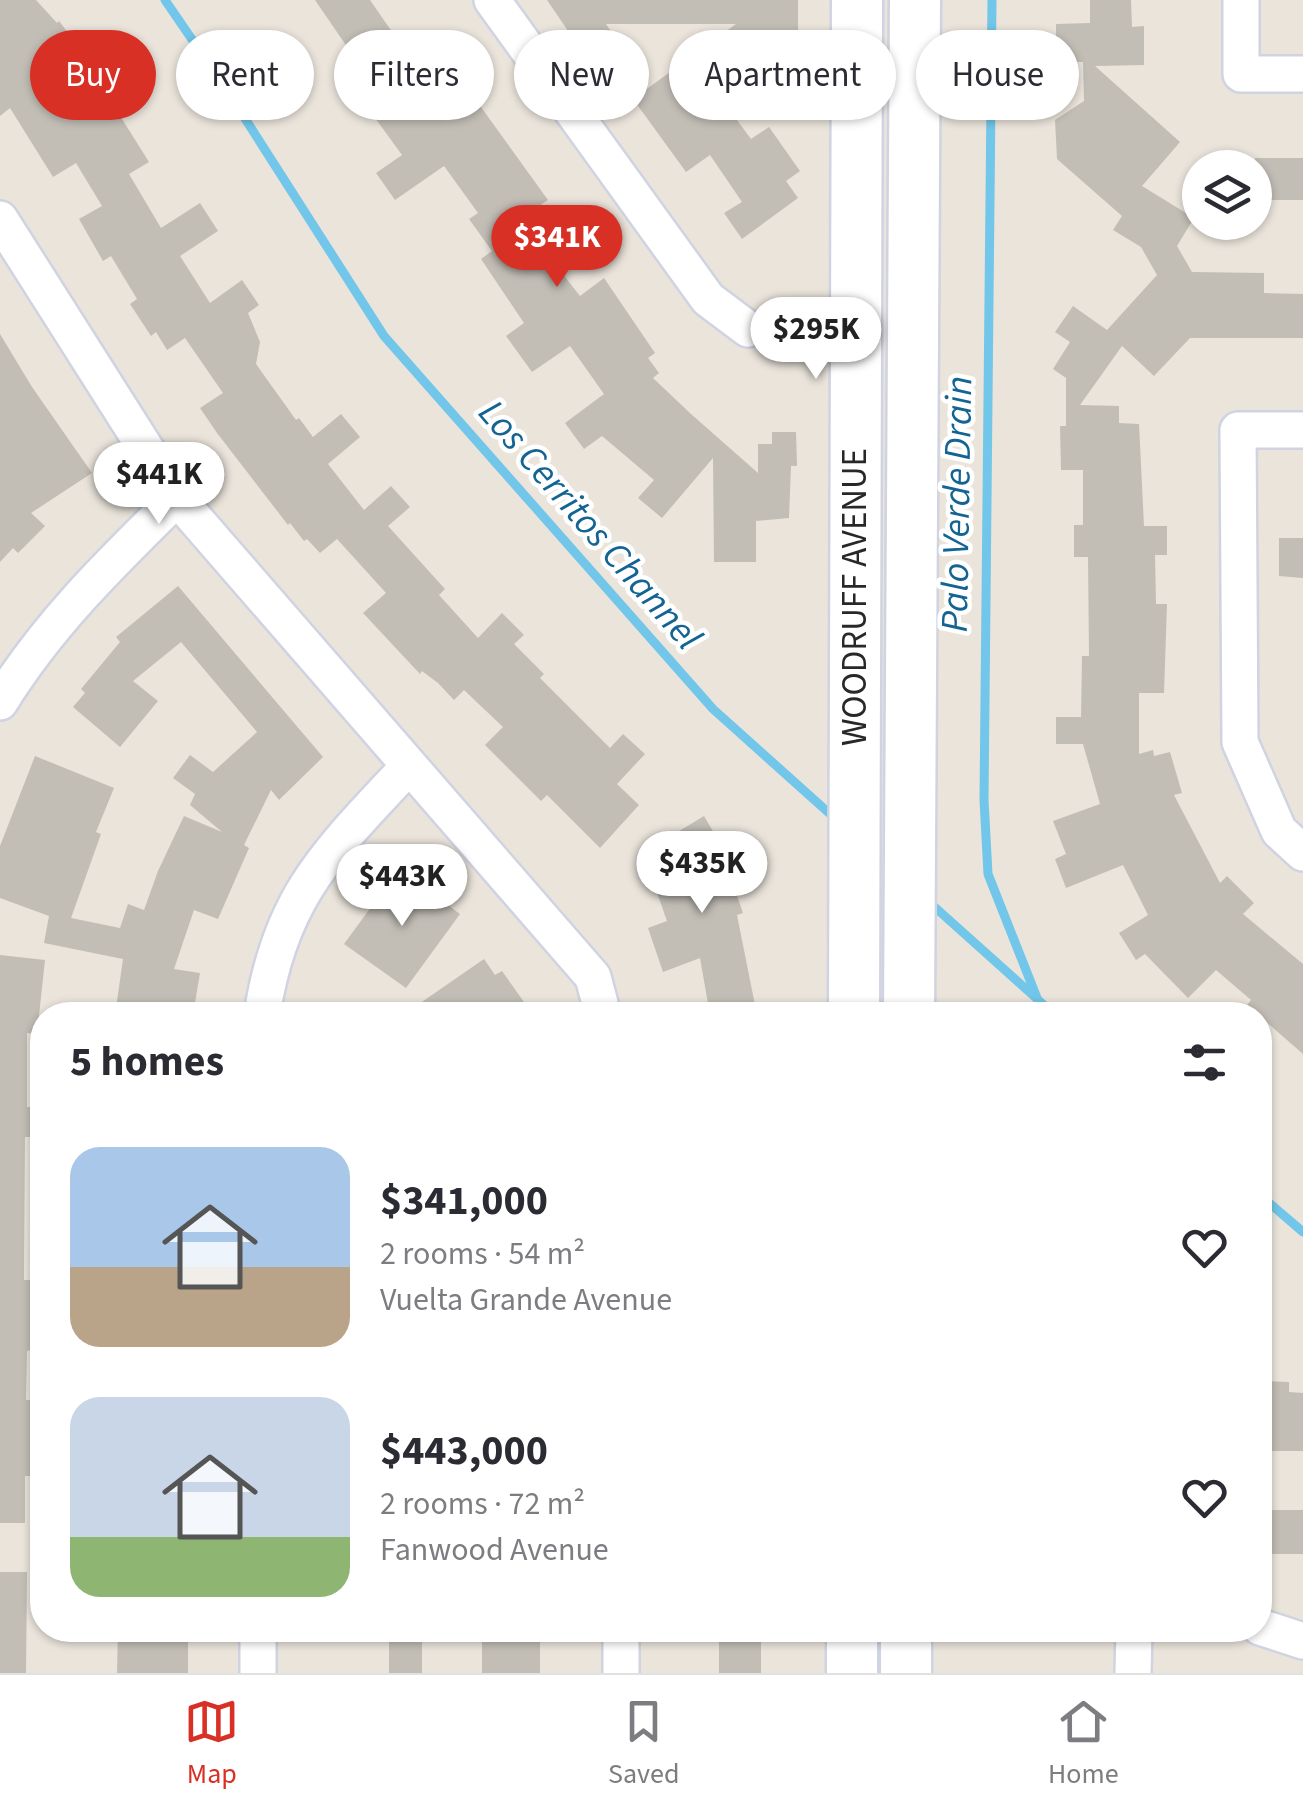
<!DOCTYPE html>
<meta charset="utf-8">
<style>
:root{--surface:#fff;--page:#f7f7f7;--text:#2b2b33;--muted:#7c7c81;--line:#e1e1e2;--accent:#d93025}
body{margin:0;font-family:"Source Sans 3",sans-serif;background:var(--page);color:var(--text);height:100vh;display:flex;flex-direction:column;font-size:38px;white-space:nowrap}
*{box-sizing:border-box;margin:0}
p{font-size:32px;color:var(--muted)}
.icon{flex:none;width:55px;height:55px;fill:none;stroke:currentColor;stroke-width:2;stroke-linecap:round;stroke-linejoin:round}
.map{position:relative;flex:1;overflow:hidden}
.sheet{position:absolute;left:30px;top:1002px;width:1242px;height:640px;display:flex;flex-direction:column;background:var(--surface);border-radius:40px;box-shadow:0 2px 8px #0004}
.sheet>*{flex:none}
.banner{position:absolute;left:30px;top:30px;width:1245px;height:90px;display:flex;gap:20px}
.controls{position:absolute;left:1182px;top:150px;display:grid;gap:20px}
.controls a{display:grid;place-items:center;width:90px;height:90px;border-radius:50%;background:var(--surface);box-shadow:0 2px 8px #0004;font-size:50px}
.price{position:absolute;translate:-50% -85px;padding:0 22px;border-radius:35px;background:#fff;color:#222;font-size:32px;line-height:65px;filter:drop-shadow(0 2px 5px #0008)}
.price::after{content:'';position:absolute;left:50%;top:60px;width:30px;height:22px;margin-left:-15px;background:inherit;clip-path:polygon(0 0,100% 0,50% 100%)}
.price.current{background:var(--accent);color:#fff}
ul{padding:0;list-style:none}
li{display:flex;align-items:center;gap:30px;height:250px;padding:0 40px}
li span{display:grid;place-items:center;flex:none;width:280px;height:200px;border-radius:30px;color:#555}
li>.icon{margin-inline-start:auto}
span .icon{width:120px;height:120px;fill:#fffc;stroke-width:1}
li b{font-size:42px}
h2{display:flex;justify-content:space-between;align-items:center;height:120px;padding:0 40px;font-size:42px}
.tag{padding:0 35px;border-radius:45px;background:var(--surface);box-shadow:0 2px 8px #0004;font-size:35px;line-height:90px}
.tag.current{background:var(--accent);color:#fff}
.tabs{display:flex;justify-content:space-around;align-items:center;height:140px;border-top:2px solid var(--line);background:var(--surface);font-size:28px;color:var(--muted)}
.tabs a{display:grid;justify-items:center;gap:5px}
.tabs .current{color:var(--accent)}
.map>svg:first-child{display:block}
.lines{fill:none;stroke-linecap:round;stroke-linejoin:round}
.stream{stroke:#71c6e9;stroke-width:9}
.building{fill:#c2beb6}
.minor-casing{stroke:#d0d3e1;stroke-width:40}
.secondary-casing{stroke:#d0d3e1;stroke-width:55}
.minor{stroke:#fff;stroke-width:35}
.secondary{stroke:#fff;stroke-width:50}
.labels{text-anchor:middle;dominant-baseline:central;stroke-width:9;stroke-linejoin:round;paint-order:stroke}
.street-label{font-size:35px;fill:#282828;stroke:#fff}
.water-label{font-size:38px;font-style:italic;fill:#136492;stroke:#fff}
</style>
<div class="map">
<svg width="1303" height="1673" viewBox="0 0 1303 1673">
<rect width="100%" height="100%" fill="#eae4db"/>
<g class="lines">
<!-- stream -->
<g class="stream">
<polyline points="165,0 230,95 384,336 713,709 839,822"/>
<polyline points="992,0 984,800 988,874 1037,998"/>
<polyline points="929,902 1055,1015"/>
<polyline points="1260,1195 1303,1232"/>
</g>
</g>
<!-- building -->
<g class="building">
<polygon points="0,0 36,0 57,23 59,21 94,67 112,56 127,79 107,95 149,162 129,174 161,228 200,203 218,231 180,256 210,303 242,280 259,305 248,313 260,342 256,364 296,420 299,418 313,437 341,414 360,437 328,464 364,510 391,486 410,507 388,526 445,589 439,595 478,638 502,613 524,635 514,644 544,674 540,678 610,748 623,734 645,754 617,784 639,805 600,848 547,795 541,801 485,745 503,727 464,690 454,700 438,683 422,671 420,674 363,613 386,593 337,539 320,553 307,539 304,541 290,523 288,525 217,433 200,408 223,393 185,338 167,350 156,332 151,336 130,304 137,299 111,256 103,261 79,219 102,206 76,163 53,177 10,108 0,116"/>
<polygon points="315,0 370,0 406,52 413,48 438,83 455,71 548,200 522,217 554,263 580,296 604,278 655,353 648,358 659,373 653,378 691,414 758,473 758,444 772,444 772,432 796,432 797,466 791,466 789,518 756,521 756,562 714,562 713,458 662,518 638,498 654,480 602,436 584,449 565,423 604,394 570,346 532,372 506,336 524,323 481,259 492,251 469,219 478,213 444,166 395,200 376,173 402,155 354,89 369,79"/>
<polygon points="547,0 798,0 798,35 751,35 751,59 729,59 729,66 697,66 751,139 769,127 800,171 786,181 798,198 742,239 724,213 742,202 710,155 686,172 633,99 736,24 606,24 627,55 598,75"/>
<polygon points="1090,0 1131,0 1132,27 1144,26 1144,65 1095,66 1180,142 1142,186 1194,218 1177,246 1192,272 1264,273 1264,293 1303,294 1303,338 1190,338 1154,376 1122,346 1080,405 1119,406 1119,423 1139,424 1144,526 1167,526 1167,555 1155,555 1156,604 1167,604 1164,693 1139,693 1139,754 1153,750 1154,756 1170,752 1182,793 1174,795 1220,883 1227,876 1254,903 1243,914 1303,964 1303,1054 1247,1005 1251,1000 1216,970 1188,998 1145,954 1136,960 1119,933 1148,915 1123,865 1066,888 1055,859 1066,854 1053,821 1100,804 1083,744 1056,744 1056,717 1081,717 1082,656 1089,656 1088,557 1074,557 1074,525 1083,525 1083,470 1061,470 1060,426 1066,426 1066,378 1053,369 1070,342 1055,332 1073,306 1107,330 1157,275 1141,247 1113,230 1122,216 1057,159 1055,120 1084,101 1083,62 1056,62 1056,24 1090,23"/>
<rect x="1255" y="158" width="48" height="42"/>
<polygon points="0,334 32,387 92,473 31,513 45,526 18,553 13,548 0,562"/>
<polygon points="1279,538 1303,538 1303,578 1279,576"/>
<polygon points="178,586 323,757 279,800 271,790 244,845 249,848 218,919 194,910 174,969 200,973 193,1015 115,1015 123,959 44,943 49,916 0,898 0,846 35,756 114,788 96,832 101,834 71,918 120,928 128,904 144,910 158,871 184,816 222,832 190,805 195,794 173,778 190,755 213,772 257,732 181,642 133,681 158,701 120,747 73,707 85,693 81,689 120,642 116,637"/>
<polygon points="704,816 731,862 740,888 735,890 743,913 737,915 757,1015 710,1015 700,958 663,972 648,928 667,921 643,853"/>
<polygon points="399,869 460,914 406,988 344,944"/>
<polygon points="0,955 45,960 37,1034 27,1033 27,1107 42,1107 42,1137 25,1137 24,1280 42,1280 42,1348 27,1351 26,1400 32,1400 32,1431 42,1431 42,1476 25,1476 25,1523 0,1523"/>
<polygon points="484,959 495,975 502,971 524,1002 506,1015 403,1015"/>
<polygon points="1260,1381 1289,1382 1289,1392 1303,1393 1303,1451 1260,1451"/>
<rect x="1260" y="1510" width="43" height="44"/>
<polygon points="0,1572 27,1572 26,1673 0,1673"/>
<polygon points="118,1630 188,1630 188,1673 117,1673"/>
<rect x="389" y="1630" width="33" height="43"/>
<rect x="482" y="1630" width="58" height="43"/>
<rect x="719" y="1630" width="42" height="43"/>
</g>
<g class="lines">
<defs>
<g id="minor">
<polyline points="492,0 708,299 748,329"/>
<polyline points="1241,0 1241,74 1303,74"/>
<polyline points="0,219 177,498 593,977 603,1015"/>
<polyline points="1303,430 1238,430 1240,742 1279,831 1303,853"/>
<path d="M0,702c48,-78 112,-140 177,-204"/>
<path d="M262,1015c18,-120 68,-164 146,-248"/>
<polyline points="1260,1627 1303,1641"/>
<polyline points="258,1673 258,1630"/>
<polyline points="621,1673 621,1630"/>
<polyline points="1133,1673 1134,1630"/>
</g>
<g id="secondary">
<polyline points="854,1015 857,0"/>
<polyline points="909,1015 915,0"/>
<polyline points="852,1673 852,1630"/>
<polyline points="906,1673 906,1630"/>
</g>
</defs>
<!-- minor casing -->
<use href="#minor" class="minor-casing"/>
<!-- secondary casing -->
<use href="#secondary" class="secondary-casing"/>
<!-- minor -->
<use href="#minor" class="minor"/>
<!-- secondary -->
<use href="#secondary" class="secondary"/>
</g>
<g class="labels">
<!-- street labels -->
<g class="street-label">
<text transform="translate(855 597) rotate(-90)">WOODRUFF AVENUE</text>
</g>
<!-- water labels -->
<g class="water-label">
<text transform="translate(957 504) rotate(-89)">Palo Verde Drain</text>
<text transform="translate(590 525) rotate(49)">Los Cerritos Channel</text>
</g>
</g>
</svg>
<div class="controls">
<a><svg class="icon" aria-label="layers" viewBox="0 0 24 24"><path d="M12 4l9 5-9 5-9-5zM3 14l9 5 9-5"/></svg></a>
</div>
<b class="price current" style="left:557px;top:290px">$341K</b>
<b class="price" style="left:816px;top:382px">$295K</b>
<b class="price" style="left:159px;top:527px">$441K</b>
<b class="price" style="left:702px;top:916px">$435K</b>
<b class="price" style="left:402px;top:929px">$443K</b>
<div class="banner">
<a class="tag current">Buy</a>
<a class="tag">Rent</a>
<a class="tag">Filters</a>
<a class="tag">New</a>
<a class="tag">Apartment</a>
<a class="tag">House</a>
</div>
<section class="sheet">
<h2>5 homes<svg class="icon" aria-label="filters" viewBox="0 0 24 24"><path d="M4 7h16M4 17h16"/><circle cx="9" cy="7" r="2"/><circle cx="15" cy="17" r="2"/></svg></h2>
<ul>
<li><span style="background:linear-gradient(#a9c7e8 60%,#b9a48a 0)"><svg class="icon" aria-label="home" viewBox="0 0 24 24"><path d="M3 11l9-7 9 7M6 9v11h12V9"/></svg></span><div><b>$341,000</b><p>2 rooms · 54 m²</p><p>Vuelta Grande Avenue</p></div><svg class="icon" aria-label="heart" viewBox="0 0 24 24"><path d="M12 20l-8-8c-3-5 5-10 8-4 3-6 11-1 8 4z"/></svg></li>
<li><span style="background:linear-gradient(#c9d6e8 70%,#8fb573 0)"><svg class="icon" aria-label="home" viewBox="0 0 24 24"><path d="M3 11l9-7 9 7M6 9v11h12V9"/></svg></span><div><b>$443,000</b><p>2 rooms · 72 m²</p><p>Fanwood Avenue</p></div><svg class="icon" aria-label="heart" viewBox="0 0 24 24"><path d="M12 20l-8-8c-3-5 5-10 8-4 3-6 11-1 8 4z"/></svg></li>
</ul>
</section>
</div>
<nav class="tabs">
<a class="current"><svg class="icon" aria-label="map" viewBox="0 0 24 24"><path d="M3 6l6-2 6 2 6-2v14l-6 2-6-2-6 2zM9 4v14M15 6v14"/></svg>Map</a>
<a><svg class="icon" aria-label="saved" viewBox="0 0 24 24"><path d="M7 4h10v16l-5-4-5 4z"/></svg>Saved</a>
<a><svg class="icon" aria-label="home" viewBox="0 0 24 24"><path d="M3 11l9-7 9 7M6 9v11h12V9"/></svg>Home</a>
</nav>
